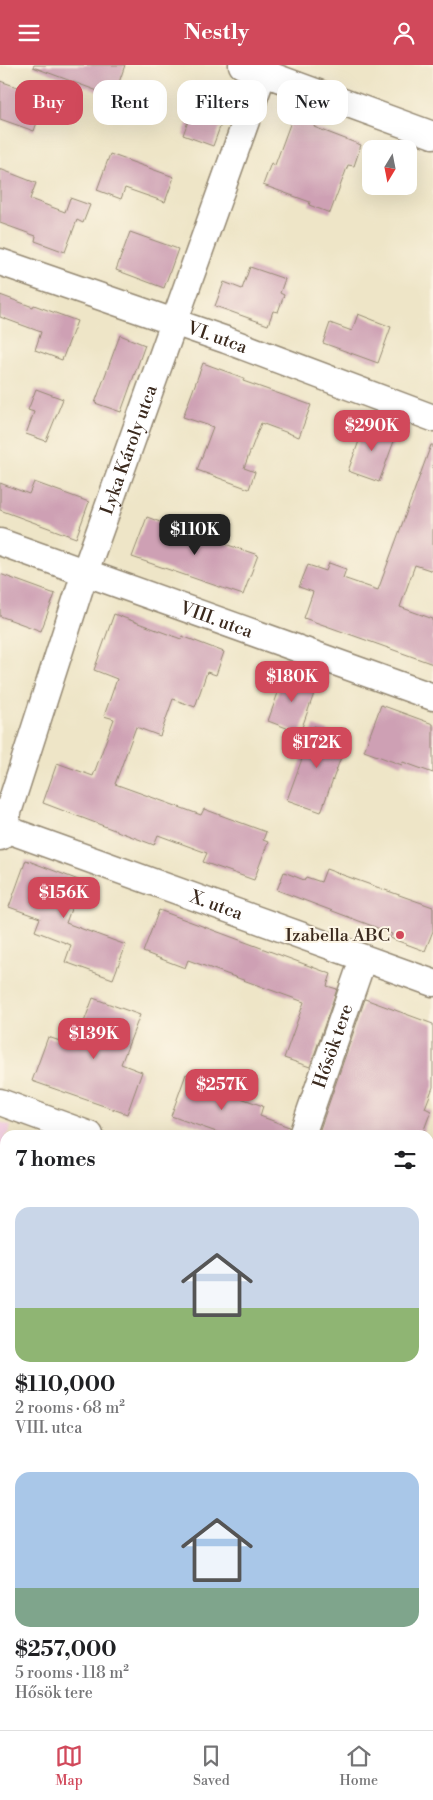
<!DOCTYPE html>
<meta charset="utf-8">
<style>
:root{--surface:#fff;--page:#f6f6f6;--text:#202124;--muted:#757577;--line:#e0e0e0;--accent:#d1495b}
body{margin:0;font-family:"Libre Bodoni",serif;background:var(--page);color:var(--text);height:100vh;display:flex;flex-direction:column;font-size:19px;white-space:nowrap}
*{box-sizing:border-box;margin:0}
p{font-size:16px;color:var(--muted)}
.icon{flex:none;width:28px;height:28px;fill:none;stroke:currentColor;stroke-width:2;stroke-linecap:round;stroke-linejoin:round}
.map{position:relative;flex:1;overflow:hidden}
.panel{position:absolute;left:0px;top:1065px;width:434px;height:600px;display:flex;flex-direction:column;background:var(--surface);border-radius:15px 15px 0 0;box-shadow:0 5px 20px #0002}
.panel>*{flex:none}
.banner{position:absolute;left:15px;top:15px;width:404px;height:45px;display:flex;gap:10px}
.needle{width:32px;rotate:190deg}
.tools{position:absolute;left:362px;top:75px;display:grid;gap:10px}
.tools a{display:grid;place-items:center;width:55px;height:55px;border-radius:10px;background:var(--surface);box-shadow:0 5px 20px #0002;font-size:25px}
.price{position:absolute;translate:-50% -42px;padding:0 11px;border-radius:10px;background:var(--accent);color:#fff;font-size:16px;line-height:32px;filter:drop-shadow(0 1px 2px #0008)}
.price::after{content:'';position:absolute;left:50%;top:30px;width:15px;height:11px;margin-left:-8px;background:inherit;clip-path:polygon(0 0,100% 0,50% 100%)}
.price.current{background:#222;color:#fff}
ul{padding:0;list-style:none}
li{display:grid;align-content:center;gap:10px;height:265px;padding:0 15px}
li span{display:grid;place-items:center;height:155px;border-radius:15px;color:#555}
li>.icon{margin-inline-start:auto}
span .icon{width:90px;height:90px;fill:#fffc;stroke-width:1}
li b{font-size:21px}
h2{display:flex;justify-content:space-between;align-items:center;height:60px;padding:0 15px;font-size:21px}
.chip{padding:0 18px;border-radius:15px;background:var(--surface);box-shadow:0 5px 20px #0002;font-size:18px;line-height:45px}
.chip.current{background:var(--accent);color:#fff}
header{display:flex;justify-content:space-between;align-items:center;height:65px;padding:0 15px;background:var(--accent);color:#fff;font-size:22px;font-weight:800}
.tab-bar{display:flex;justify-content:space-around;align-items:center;height:70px;border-top:1px solid var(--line);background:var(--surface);font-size:14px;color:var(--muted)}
.tab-bar a{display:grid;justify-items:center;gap:2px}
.tab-bar .current{color:var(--accent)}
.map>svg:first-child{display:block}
.built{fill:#f2cfe1}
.green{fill:#98cf81;stroke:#6a7c50}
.building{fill:#cea0b4}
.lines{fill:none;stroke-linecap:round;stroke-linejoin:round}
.minor-casing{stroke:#948872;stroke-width:29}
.minor{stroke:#fff;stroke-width:26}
.poi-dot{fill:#d1495b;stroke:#fcf5e5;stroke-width:2}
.labels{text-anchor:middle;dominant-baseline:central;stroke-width:4;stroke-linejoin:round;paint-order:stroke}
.street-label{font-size:18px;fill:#3b2a1e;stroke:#fcf5e5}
.poi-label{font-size:18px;fill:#3b2a1e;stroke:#fcf5e5;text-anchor:end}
</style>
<header><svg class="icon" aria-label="menu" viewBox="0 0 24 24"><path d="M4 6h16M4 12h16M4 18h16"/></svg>Nestly<svg class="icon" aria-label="person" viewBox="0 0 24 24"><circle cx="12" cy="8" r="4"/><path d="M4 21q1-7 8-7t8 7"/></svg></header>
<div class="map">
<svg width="433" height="1665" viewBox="0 0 433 1665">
<rect width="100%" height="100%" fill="#fcf5e5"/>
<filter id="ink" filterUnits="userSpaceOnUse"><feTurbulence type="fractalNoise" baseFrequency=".02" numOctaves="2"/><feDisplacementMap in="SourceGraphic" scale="10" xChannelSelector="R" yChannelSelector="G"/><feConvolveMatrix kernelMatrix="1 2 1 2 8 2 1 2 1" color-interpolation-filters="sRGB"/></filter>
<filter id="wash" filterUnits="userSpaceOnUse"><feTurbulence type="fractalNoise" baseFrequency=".0096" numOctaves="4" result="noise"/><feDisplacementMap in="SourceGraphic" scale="20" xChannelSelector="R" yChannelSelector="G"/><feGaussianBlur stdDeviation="1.12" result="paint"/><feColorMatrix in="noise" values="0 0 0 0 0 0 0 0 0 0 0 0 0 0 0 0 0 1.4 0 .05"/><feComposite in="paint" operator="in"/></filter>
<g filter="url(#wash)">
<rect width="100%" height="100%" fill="#eee5c7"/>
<!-- built -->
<polygon class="built" points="0,1057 11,1061 7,1070 5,1070 5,1076 0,1088 5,1090 5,1288 0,1286"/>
<!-- green -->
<polygon class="green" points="433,1122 433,1478 429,1477 429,1133"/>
<g id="blocks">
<!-- building -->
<g class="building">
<polygon points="34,0 125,0 114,32 33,2"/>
<polygon points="0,16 46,32 34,66 0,54"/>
<polygon points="201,21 231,32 213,81 183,70"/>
<polygon points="293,51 315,59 314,62 361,80 354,101 348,100 330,148 309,140 310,137 263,120 271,98 275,100"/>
<polygon points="110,89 174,112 165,137 125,123 121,134 97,125"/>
<polygon points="0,104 36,118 30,134 65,147 70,133 90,140 83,158 77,155 65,187 35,176 36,171 0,158"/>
<polygon points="130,167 178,184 164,223 116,205"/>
<polygon points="250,202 285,214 280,228 284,230 278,247 273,246 268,260 215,241 224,217 242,224"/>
<polygon points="0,230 33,242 34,240 77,256 62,295 35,285 41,267 0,252"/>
<polygon points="358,249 391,262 378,298 323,278 330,258 352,266"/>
<polygon points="120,270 145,280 121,347 95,338"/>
<polygon points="203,298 244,313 243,316 311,340 299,372 261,358 244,403 255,407 249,424 197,405 213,362 183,352"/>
<polygon points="36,324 63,334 46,376 26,369 34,347 28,345"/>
<polygon points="366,357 397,368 379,417 348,406"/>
<polygon points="431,380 433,380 433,506 415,500 400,542 433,554 433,599 304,553 313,527 299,522 308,500 326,506 329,498 346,504 343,513 378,525"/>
<polygon points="34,417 89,437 76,473 0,445 0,418 29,429"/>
<polygon points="147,452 218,479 219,477 258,490 243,530 132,492"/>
<polygon points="0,509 55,529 41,566 0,551"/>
<polygon points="114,549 181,574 182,571 224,587 216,610 207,607 195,642 173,634 160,671 136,662 115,719 201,750 204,744 266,767 263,775 268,777 254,815 203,797 207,788 158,770 154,780 43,738 57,698 93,711 114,654 104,651 117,614 94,605"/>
<polygon points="285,608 317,620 300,668 268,656"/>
<polygon points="381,640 433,659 433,708 403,697 402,700 364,686"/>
<polygon points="314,661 348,673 321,747 287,735"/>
<polygon points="26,795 81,816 66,858 126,880 113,914 65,897 71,880 35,866 40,853 9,842"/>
<polygon points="326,804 433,842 433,866 425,886 390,873 392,869 375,862 277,825 284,807 304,815 306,812 321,817"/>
<polygon points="159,845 331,909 327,921 337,924 310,1002 284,993 304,937 188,895 185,903 143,887"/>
<polygon points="93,933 140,950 121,999 142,1007 127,1049 32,1016 48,972 75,981"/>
<polygon points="365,934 433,959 433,1022 425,1043 431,1046 422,1070 318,1070"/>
<polygon points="186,1009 220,1022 219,1025 263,1041 260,1051 289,1062 287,1070 225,1070 171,1051"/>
</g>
</g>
</g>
<g filter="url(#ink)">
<use href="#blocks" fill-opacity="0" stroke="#948872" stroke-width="1"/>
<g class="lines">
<defs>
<g id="minor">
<polyline points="242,0 433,70"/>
<path id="s1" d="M0,197l226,78 207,78"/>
<path id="s2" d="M0,477l433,155"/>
<path id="s3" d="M0,762l433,156"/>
<path id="s4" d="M0,772l85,-265 181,-507"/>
<polyline points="0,1037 90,1070"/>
<path id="s5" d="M302,1070l61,-176"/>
<polyline points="429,1133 433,1122"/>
<polyline points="0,1322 5,1323"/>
<polyline points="429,1477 433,1478"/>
<polyline points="0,1602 5,1603"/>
<polyline points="165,1660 179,1665"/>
</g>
</defs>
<!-- minor casing -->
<use href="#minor" class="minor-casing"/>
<!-- minor -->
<use href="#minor" class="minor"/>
</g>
</g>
<!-- markers -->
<circle class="poi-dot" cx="400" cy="870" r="5"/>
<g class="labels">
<!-- street labels -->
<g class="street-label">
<text stroke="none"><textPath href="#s1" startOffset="230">VI. utca</textPath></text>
<text stroke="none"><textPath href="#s4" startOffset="408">Lyka Károly utca</textPath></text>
<text stroke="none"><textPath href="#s2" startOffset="230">VIII. utca</textPath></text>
<text stroke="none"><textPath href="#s3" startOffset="230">X. utca</textPath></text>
<text stroke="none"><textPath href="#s5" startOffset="94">Hősök tere</textPath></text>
</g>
<!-- poi labels -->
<g class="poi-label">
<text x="390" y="870">Izabella ABC</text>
</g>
</g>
</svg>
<div class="tools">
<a><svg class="needle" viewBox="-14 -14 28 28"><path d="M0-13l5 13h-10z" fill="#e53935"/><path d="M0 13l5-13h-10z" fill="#757577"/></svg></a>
</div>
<b class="price" style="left:372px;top:387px">$290K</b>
<b class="price current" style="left:195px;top:491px">$110K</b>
<b class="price" style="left:292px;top:638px">$180K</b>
<b class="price" style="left:317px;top:704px">$172K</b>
<b class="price" style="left:64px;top:854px">$156K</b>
<b class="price" style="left:94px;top:995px">$139K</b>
<b class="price" style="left:222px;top:1046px">$257K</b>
<div class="banner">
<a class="chip current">Buy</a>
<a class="chip">Rent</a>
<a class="chip">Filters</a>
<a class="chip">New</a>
</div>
<section class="panel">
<h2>7 homes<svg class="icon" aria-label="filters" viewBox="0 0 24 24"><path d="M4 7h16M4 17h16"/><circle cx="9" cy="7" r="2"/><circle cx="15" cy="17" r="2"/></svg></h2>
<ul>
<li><span style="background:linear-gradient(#c9d6e8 65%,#8fb573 0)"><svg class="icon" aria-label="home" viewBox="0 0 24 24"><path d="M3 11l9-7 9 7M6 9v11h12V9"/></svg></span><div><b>$110,000</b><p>2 rooms · 68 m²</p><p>VIII. utca</p></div></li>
<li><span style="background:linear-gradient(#a9c7e8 75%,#7fa58c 0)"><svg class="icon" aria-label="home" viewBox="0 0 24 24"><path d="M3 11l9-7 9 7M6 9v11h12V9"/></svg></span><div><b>$257,000</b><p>5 rooms · 118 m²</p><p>Hősök tere</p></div></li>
</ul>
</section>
</div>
<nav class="tab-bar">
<a class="current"><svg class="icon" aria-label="map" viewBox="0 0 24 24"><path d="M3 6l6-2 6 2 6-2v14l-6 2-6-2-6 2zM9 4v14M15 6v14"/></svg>Map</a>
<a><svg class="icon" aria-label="saved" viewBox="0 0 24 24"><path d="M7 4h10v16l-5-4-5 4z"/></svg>Saved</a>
<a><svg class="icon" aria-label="home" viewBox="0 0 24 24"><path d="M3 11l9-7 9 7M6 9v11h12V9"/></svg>Home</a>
</nav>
